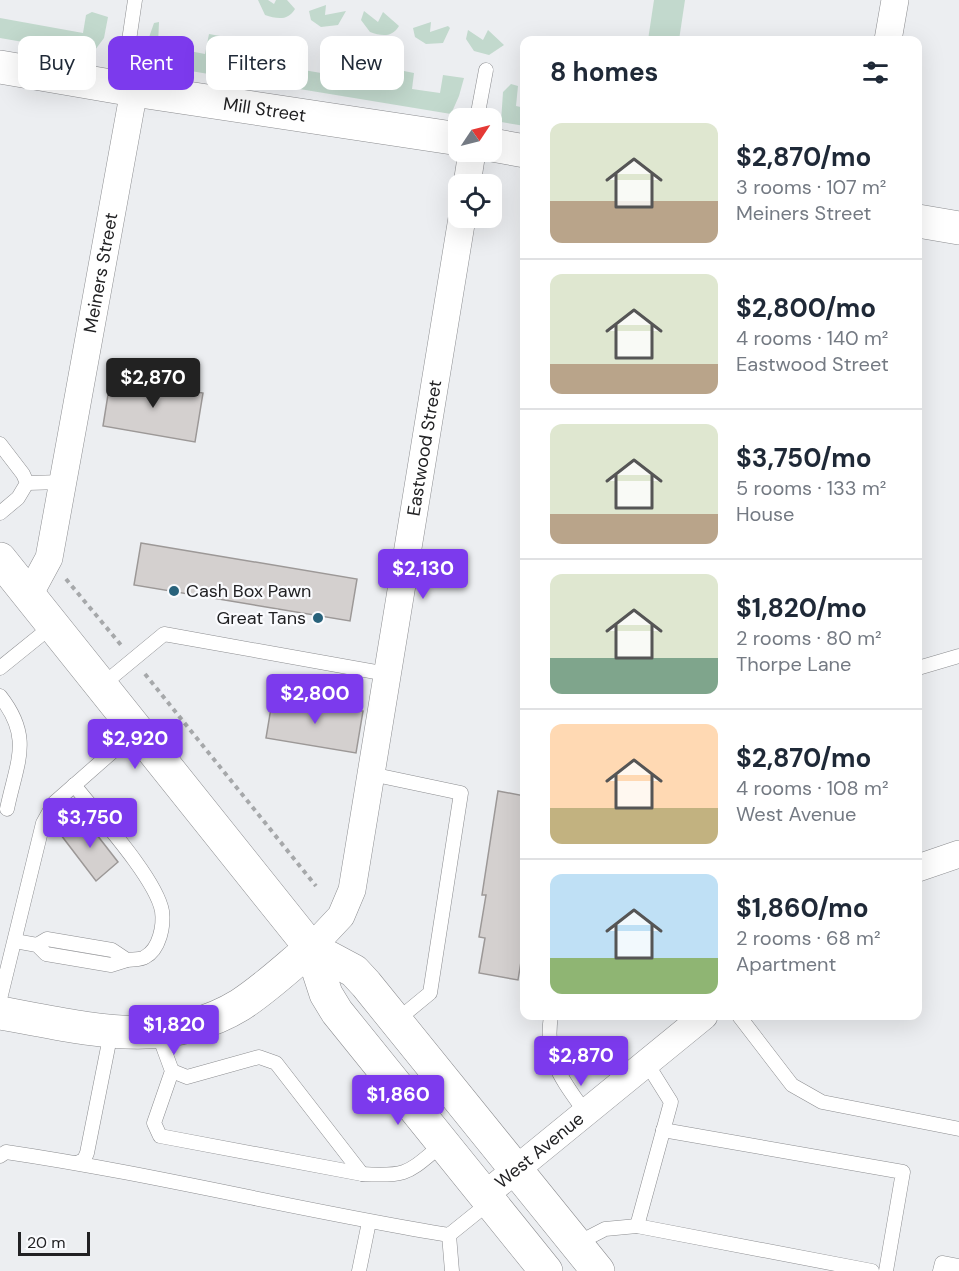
<!DOCTYPE html>
<meta charset="utf-8">
<style>
:root{--surface:#fff;--page:#f2f2f3;--text:#1f2937;--muted:#747a83;--line:#e0e1e3;--accent:#7c3aed}
body{margin:0;font-family:"DM Sans",sans-serif;background:var(--page);color:var(--text);height:100vh;display:flex;flex-direction:column;font-size:22px;white-space:nowrap}
*{box-sizing:border-box;margin:0}
p{font-size:20px;color:var(--muted)}
.icon{flex:none;width:33px;height:33px;fill:none;stroke:currentColor;stroke-width:2;stroke-linecap:round;stroke-linejoin:round}
.map{position:relative;flex:1;overflow:hidden}
.panel{position:absolute;left:520px;top:36px;width:402px;height:984px;display:flex;flex-direction:column;background:var(--surface);border-radius:12px;box-shadow:0 6px 24px #0002}
.panel>*{flex:none}
.banner{position:absolute;left:18px;top:36px;width:412px;height:54px;display:flex;gap:12px}
.needle{width:39px;rotate:55deg}
.tools{position:absolute;left:448px;top:108px;display:grid;gap:12px}
.tools a{display:grid;place-items:center;width:54px;height:54px;border-radius:12px;background:var(--surface);box-shadow:0 6px 24px #0002;font-size:30px}
.scale{position:absolute;left:18px;bottom:15px;width:72px;box-sizing:border-box;padding-left:6px;border:3px solid #212123;border-top:0;font-size:16px;line-height:21px;white-space:nowrap;color:#212123;-webkit-text-stroke:4px #fafbfe;paint-order:stroke}
.price{position:absolute;translate:-50% -51px;padding:0 14px;border-radius:6px;background:var(--accent);color:#fff;font-size:20px;line-height:39px;filter:drop-shadow(0 2px 3px #0008)}
.price::after{content:'';position:absolute;left:50%;top:36px;width:18px;height:14px;margin-left:-9px;background:inherit;clip-path:polygon(0 0,100% 0,50% 100%)}
.price.active{background:#222;color:#fff}
ul{padding:0;list-style:none}
li{display:flex;align-items:center;gap:18px;height:150px;padding:0 30px}
li+li{border-top:2px solid var(--line)}
li span{display:grid;place-items:center;flex:none;width:168px;height:120px;border-radius:12px;color:#555}
li>.icon{margin-inline-start:auto}
span .icon{width:72px;height:72px;fill:#fffc;stroke-width:1}
li b{font-size:26px}
h2{display:flex;justify-content:space-between;align-items:center;height:72px;padding:0 30px;font-size:26px}
.chip{padding:0 21px;border-radius:12px;background:var(--surface);box-shadow:0 6px 24px #0002;font-size:21px;line-height:54px}
.chip.active{background:var(--accent);color:#fff}
.map>svg:first-child{display:block}
.green{fill:#c2d9cd}
.building{fill:#d4d0cf;stroke:#9c9897;stroke-width:1.5}
.lines{fill:none;stroke-linecap:round;stroke-linejoin:round}
.service-casing{stroke:#8c8d90;stroke-width:15}
.minor-casing{stroke:#8c8d90;stroke-width:28}
.tertiary-casing{stroke:#8c8d90;stroke-width:34}
.secondary-casing{stroke:#8c8d90;stroke-width:34}
.path{stroke:#a6a8aa;stroke-width:4;stroke-dasharray:4.5 4.5;stroke-linecap:butt}
.service{stroke:#fff;stroke-width:14}
.minor{stroke:#fff;stroke-width:27}
.tertiary{stroke:#fff;stroke-width:33}
.secondary{stroke:#fff;stroke-width:33}
.poi-dot{fill:#28627b;stroke:#fafbfe;stroke-width:2}
.labels{text-anchor:middle;dominant-baseline:central;stroke-width:4.5;stroke-linejoin:round;paint-order:stroke}
.street-label{font-size:18px;fill:#212123;stroke:#fafbfe}
.poi-label{font-size:18px;fill:#212123;stroke:#fafbfe;text-anchor:start}
</style>
<div class="map">
<svg width="959" height="1271" viewBox="0 0 959 1271">
<rect width="100%" height="100%" fill="#eceef1"/>
<!-- green -->
<g class="green">
<path d="M258,0h10l6,4 2,-4h11l8,9c-7,12 -18,10 -30,6z"/>
<polygon points="654,0 685,0 679,40 648,40"/>
<polygon points="326,5 325,15 346,11 338,25 321,27 311,20 309,11"/>
<path d="M364,11l14,11 5,-10 16,14c-7,12 -18,10 -29,6l-9,-12z"/>
<polygon points="92,12 108,17 104,38 92,54 0,38 0,18 83,33 86,15"/>
<polygon points="159,22 158,45 205,54 209,34 248,41 245,60 391,85 394,69 414,73 412,89 440,93 443,75 464,78 459,96 451,114 154,65 146,46 154,23"/>
<polygon points="431,22 430,32 448,26 450,28 443,43 426,44 415,37 413,28"/>
<polygon points="468,30 483,40 488,30 504,45 489,55 474,51 466,39"/>
<polygon points="511,84 518,86 516,106 525,108 525,126 501,122 503,92"/>
</g>
<!-- building -->
<g class="building">
<polygon points="111,376 203,393 195,442 103,426"/>
<polygon points="141,543 357,579 350,621 134,585"/>
<polygon points="273,696 363,711 356,753 266,738"/>
<polygon points="498,791 525,796 525,937 518,980 479,973 485,938 479,937 486,895 482,895"/>
<polygon points="83,817 118,862 96,881 61,835"/>
</g>
<g class="lines">
<defs>
<g id="service">
<polyline points="122,88 135,0"/>
<polyline points="477,118 486,70"/>
<polyline points="0,444 23,474 27,483 18,498 0,513"/>
<polyline points="27,483 63,482"/>
<polyline points="0,668 52,626"/>
<polyline points="918,668 959,656"/>
<polyline points="101,686 164,634 387,674"/>
<path d="M0,696c33,42 17,65 7,113"/>
<polyline points="371,774 461,793 430,993 396,1021"/>
<polyline points="15,941 37,945 46,954 111,965 127,960"/>
<path d="M37,945l10,-6 65,11 15,10c5,-1 14,0 18,-3 15,-8 19,-32 17,-46 -6,-33 -66,-98 -88,-126"/>
<polyline points="0,999 43,823 54,803 136,731"/>
<path d="M551,1016c-7,43 11,63 34,96"/>
<polyline points="739,1016 792,1085 822,1102 959,1129"/>
<path d="M158,1033l14,38 -18,52 6,13 202,38c48,3 46,-2 82,-31"/>
<polyline points="172,1071 187,1077 259,1057 276,1063 362,1174"/>
<polyline points="663,1130 903,1172 886,1271"/>
<path d="M0,1156l6,-4c149,22 295,59 443,83l41,-33"/>
<polyline points="77,1163 84,1160 87,1153 111,1032"/>
<polyline points="637,1226 671,1102 646,1062"/>
<polyline points="449,1235 452,1271"/>
<polyline points="576,1244 605,1229 637,1226 872,1271"/>
<polyline points="359,1271 369,1222"/>
<polyline points="940,1271 942,1263 959,1266"/>
</g>
<g id="minor">
<polyline points="888,40 895,0"/>
<polyline points="467,184 472,152"/>
<path id="s1" d="M29,595l20,-37 85,-468"/>
<polyline points="918,868 959,854"/>
<path id="s2" d="M311,948l30,-32 11,-26 110,-672"/>
<path id="s3" d="M486,1194l218,-178"/>
</g>
<g id="tertiary">
<path id="s4" d="M0,67l134,23 325,49"/>
<polyline points="492,145 525,151"/>
<polyline points="918,221 959,228"/>
<path d="M0,1013c82,14 163,39 240,-8 25,-16 48,-38 71,-57"/>
</g>
<g id="secondary">
<polyline points="0,559 311,948 326,994 337,1012 546,1271"/>
<polyline points="311,948 354,971 366,984 598,1271"/>
</g>
</defs>
<!-- service casing -->
<use href="#service" class="service-casing"/>
<!-- minor casing -->
<use href="#minor" class="minor-casing"/>
<!-- tertiary casing -->
<use href="#tertiary" class="tertiary-casing"/>
<!-- secondary casing -->
<use href="#secondary" class="secondary-casing"/>
<!-- path -->
<g class="path">
<polyline points="66,579 121,645"/>
<polyline points="145,674 316,886"/>
</g>
<!-- service -->
<use href="#service" class="service"/>
<!-- minor -->
<use href="#minor" class="minor"/>
<!-- tertiary -->
<use href="#tertiary" class="tertiary"/>
<!-- secondary -->
<use href="#secondary" class="secondary"/>
</g>
<!-- markers -->
<g class="poi-dot">
<circle cx="174" cy="591" r="6"/>
<circle cx="318" cy="618" r="6"/>
</g>
<g class="labels">
<!-- street labels -->
<g class="street-label">
<text stroke="none"><textPath href="#s4" startOffset="268">Mill Street</textPath></text>
<text stroke="none"><textPath href="#s1" startOffset="332">Meiners Street</textPath></text>
<text stroke="none"><textPath href="#s2" startOffset="520">Eastwood Street</textPath></text>
<text stroke="none"><textPath href="#s3" startOffset="69">West Avenue</textPath></text>
</g>
<!-- poi labels -->
<g class="poi-label">
<text x="186" y="591">Cash Box Pawn</text>
<text x="306" y="618" text-anchor="end">Great Tans</text>
</g>
</g>
</svg>
<div class="tools">
<a><svg class="needle" viewBox="-14 -14 28 28"><path d="M0-13l5 13h-10z" fill="#e53935"/><path d="M0 13l5-13h-10z" fill="#747a83"/></svg></a>
<a><svg class="icon" aria-label="locate" viewBox="0 0 24 24"><circle cx="12" cy="12" r="6"/><path d="M12 2v4M12 18v4M2 12h4M18 12h4"/></svg></a>
</div>
<div class="scale">20 m</div>
<b class="price active" style="left:153px;top:409px">$2,870</b>
<b class="price" style="left:423px;top:600px">$2,130</b>
<b class="price" style="left:315px;top:725px">$2,800</b>
<b class="price" style="left:135px;top:770px">$2,920</b>
<b class="price" style="left:90px;top:849px">$3,750</b>
<b class="price" style="left:174px;top:1056px">$1,820</b>
<b class="price" style="left:581px;top:1087px">$2,870</b>
<b class="price" style="left:398px;top:1126px">$1,860</b>
<div class="banner">
<a class="chip">Buy</a>
<a class="chip active">Rent</a>
<a class="chip">Filters</a>
<a class="chip">New</a>
</div>
<section class="panel">
<h2>8 homes<svg class="icon" aria-label="filters" viewBox="0 0 24 24"><path d="M4 7h16M4 17h16"/><circle cx="9" cy="7" r="2"/><circle cx="15" cy="17" r="2"/></svg></h2>
<ul>
<li><span style="background:linear-gradient(#dfe7d0 65%,#b9a48a 0)"><svg class="icon" aria-label="home" viewBox="0 0 24 24"><path d="M3 11l9-7 9 7M6 9v11h12V9"/></svg></span><div><b>$2,870/mo</b><p>3 rooms · 107 m²</p><p>Meiners Street</p></div></li>
<li><span style="background:linear-gradient(#dfe7d0 75%,#b9a48a 0)"><svg class="icon" aria-label="home" viewBox="0 0 24 24"><path d="M3 11l9-7 9 7M6 9v11h12V9"/></svg></span><div><b>$2,800/mo</b><p>4 rooms · 140 m²</p><p>Eastwood Street</p></div></li>
<li><span style="background:linear-gradient(#dfe7d0 75%,#b9a48a 0)"><svg class="icon" aria-label="home" viewBox="0 0 24 24"><path d="M3 11l9-7 9 7M6 9v11h12V9"/></svg></span><div><b>$3,750/mo</b><p>5 rooms · 133 m²</p><p>House</p></div></li>
<li><span style="background:linear-gradient(#dfe7d0 70%,#7fa58c 0)"><svg class="icon" aria-label="home" viewBox="0 0 24 24"><path d="M3 11l9-7 9 7M6 9v11h12V9"/></svg></span><div><b>$1,820/mo</b><p>2 rooms · 80 m²</p><p>Thorpe Lane</p></div></li>
<li><span style="background:linear-gradient(#ffd9b3 70%,#c2b280 0)"><svg class="icon" aria-label="home" viewBox="0 0 24 24"><path d="M3 11l9-7 9 7M6 9v11h12V9"/></svg></span><div><b>$2,870/mo</b><p>4 rooms · 108 m²</p><p>West Avenue</p></div></li>
<li><span style="background:linear-gradient(#bfe0f5 70%,#8fb573 0)"><svg class="icon" aria-label="home" viewBox="0 0 24 24"><path d="M3 11l9-7 9 7M6 9v11h12V9"/></svg></span><div><b>$1,860/mo</b><p>2 rooms · 68 m²</p><p>Apartment</p></div></li>
</ul>
</section>
</div>
